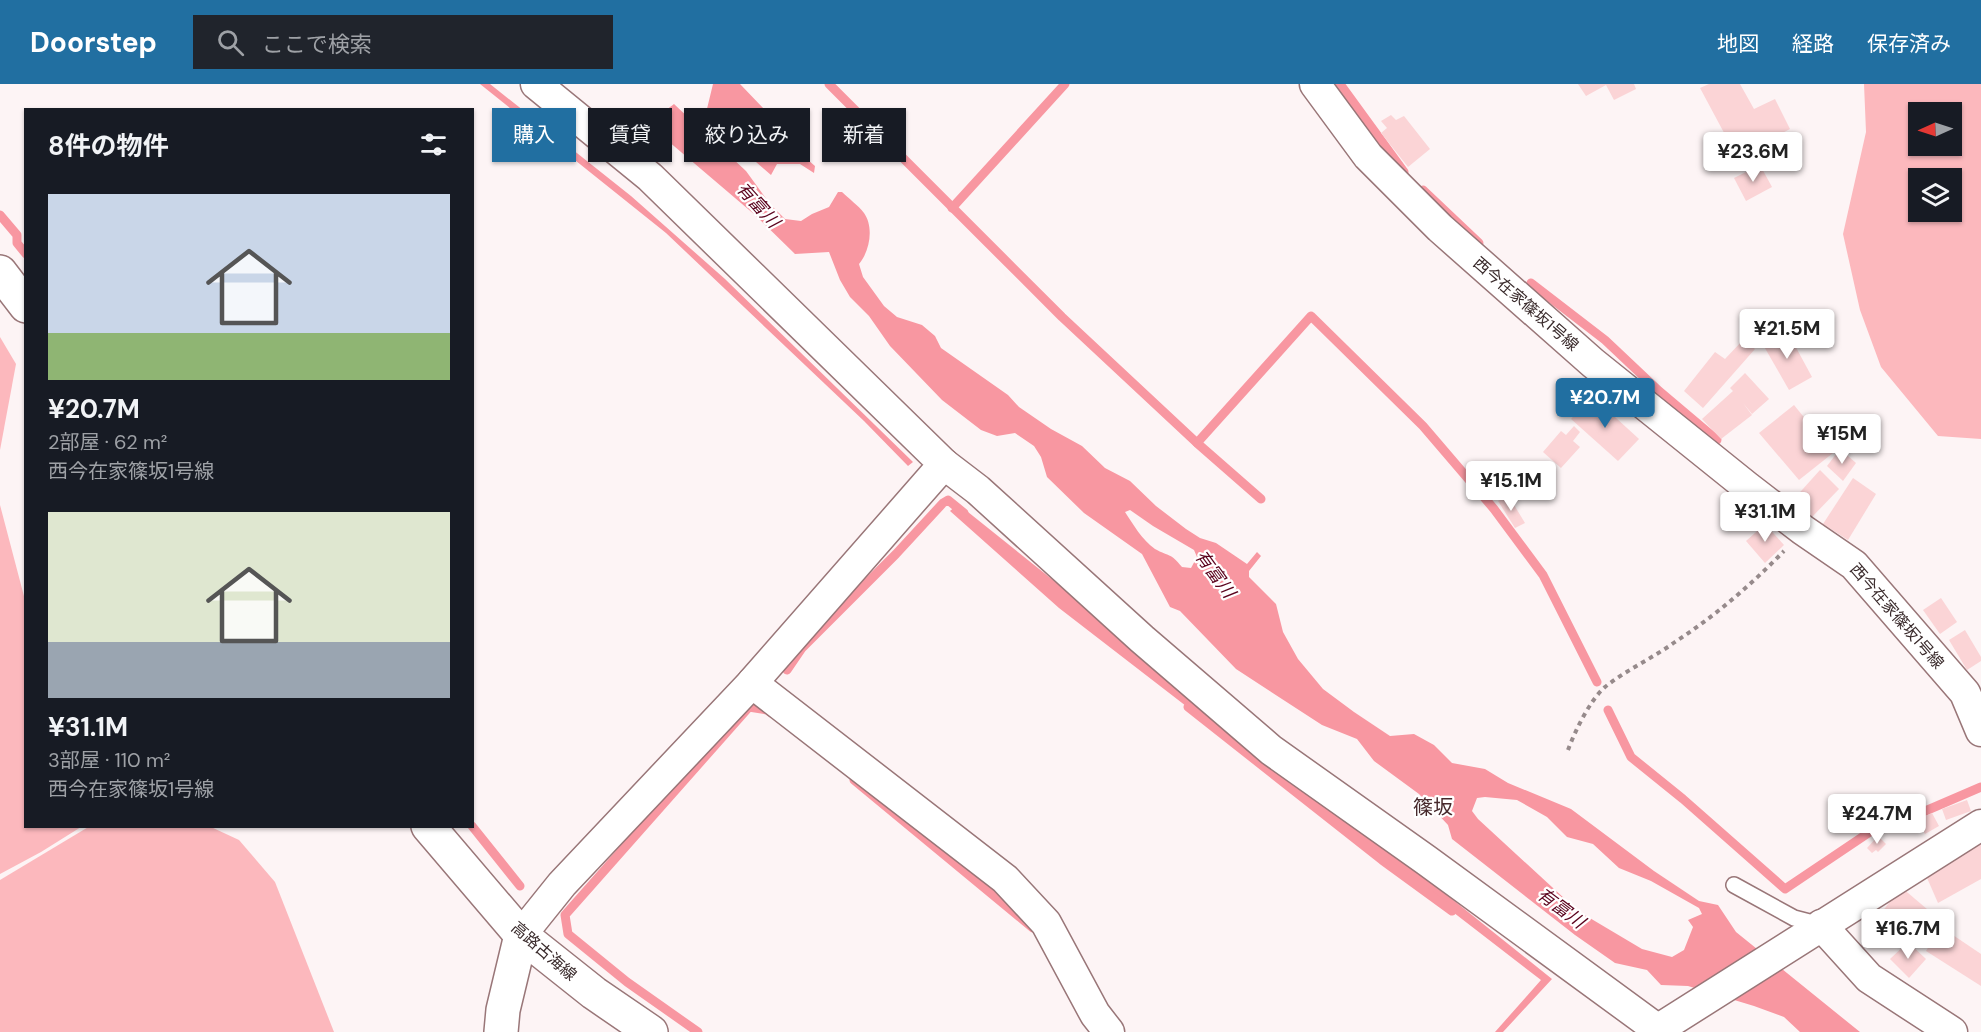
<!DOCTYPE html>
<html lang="ja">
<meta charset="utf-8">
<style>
:root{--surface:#171b24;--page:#20242c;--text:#f1f3f6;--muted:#9ea1a6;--accent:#216fa1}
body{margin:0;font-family:"DM Sans","Noto Sans JP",sans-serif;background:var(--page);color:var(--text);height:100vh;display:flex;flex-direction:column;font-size:22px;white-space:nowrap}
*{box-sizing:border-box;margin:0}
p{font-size:20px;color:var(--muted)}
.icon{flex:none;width:33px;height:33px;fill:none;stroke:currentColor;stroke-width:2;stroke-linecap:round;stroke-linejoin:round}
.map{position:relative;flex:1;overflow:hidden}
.side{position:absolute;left:24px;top:24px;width:450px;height:720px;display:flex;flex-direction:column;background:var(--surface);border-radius:0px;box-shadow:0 2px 4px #0004}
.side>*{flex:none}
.hud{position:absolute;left:492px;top:24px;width:570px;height:54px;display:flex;gap:12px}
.needle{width:39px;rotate:267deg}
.fabs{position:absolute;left:1908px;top:18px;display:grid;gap:12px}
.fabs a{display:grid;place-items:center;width:54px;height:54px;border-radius:0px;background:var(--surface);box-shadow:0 2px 4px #0004;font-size:30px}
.price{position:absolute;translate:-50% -51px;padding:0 14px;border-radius:6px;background:#fff;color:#222;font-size:20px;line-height:39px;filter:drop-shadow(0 2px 3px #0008)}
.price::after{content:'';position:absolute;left:50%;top:36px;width:18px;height:14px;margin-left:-9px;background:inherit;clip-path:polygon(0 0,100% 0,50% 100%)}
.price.on{background:var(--accent);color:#fff}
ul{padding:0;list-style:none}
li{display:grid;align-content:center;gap:12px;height:318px;padding:0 24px}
li span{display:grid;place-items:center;height:186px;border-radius:0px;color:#555}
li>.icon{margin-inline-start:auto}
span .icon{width:108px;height:108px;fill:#fffc;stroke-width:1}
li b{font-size:26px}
h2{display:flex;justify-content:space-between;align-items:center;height:72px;padding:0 24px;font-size:26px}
.pill{padding:0 21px;border-radius:0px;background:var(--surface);box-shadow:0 2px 4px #0004;font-size:21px;line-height:54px}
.pill.on{background:var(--accent);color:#fff}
header{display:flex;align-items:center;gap:36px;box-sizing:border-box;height:84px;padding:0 30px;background:var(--accent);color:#fff}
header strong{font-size:28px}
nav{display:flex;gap:33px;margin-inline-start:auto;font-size:21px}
.search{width:420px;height:54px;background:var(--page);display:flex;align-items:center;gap:15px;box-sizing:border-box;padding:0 21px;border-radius:0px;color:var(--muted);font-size:22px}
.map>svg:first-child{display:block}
.green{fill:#fcb8bd;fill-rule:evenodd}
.water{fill:#f897a1;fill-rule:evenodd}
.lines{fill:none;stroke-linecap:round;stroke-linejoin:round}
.stream{stroke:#f897a1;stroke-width:9}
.building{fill:#fbd4d6}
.lane-casing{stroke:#997678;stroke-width:18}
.street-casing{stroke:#997678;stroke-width:33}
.secondary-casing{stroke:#997678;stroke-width:36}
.path{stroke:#968a8b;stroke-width:4;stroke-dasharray:4.5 4.5;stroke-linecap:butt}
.lane{stroke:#fff;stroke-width:15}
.street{stroke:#fff;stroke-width:30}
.secondary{stroke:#fff;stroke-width:33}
.labels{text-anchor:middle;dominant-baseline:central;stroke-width:4.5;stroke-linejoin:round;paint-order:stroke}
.street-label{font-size:16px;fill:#3a2b2c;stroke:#fff}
.water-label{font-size:18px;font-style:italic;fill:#5a021c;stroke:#fff}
.quarter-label{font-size:20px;fill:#47292c;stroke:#fff}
</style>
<header>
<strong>Doorstep</strong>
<div class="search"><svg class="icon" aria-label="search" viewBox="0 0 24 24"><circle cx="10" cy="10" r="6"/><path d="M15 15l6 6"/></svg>ここで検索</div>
<nav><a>地図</a><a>経路</a><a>保存済み</a></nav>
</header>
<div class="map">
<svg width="1981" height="948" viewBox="0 0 1981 948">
<rect width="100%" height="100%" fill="#fdf4f5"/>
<!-- green -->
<g class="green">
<path d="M1864,0h117v355l-43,-3 -57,-69 -21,-57 -17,-76 23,-102zM1952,28v34h-34v-34zM1952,94v34h-34v-34z"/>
<polygon points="0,253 16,280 0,366"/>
<polygon points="0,421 25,516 26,742 81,743 41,768 0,790"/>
<polygon points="90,742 211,743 239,756 275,798 334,948 0,948 0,796"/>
</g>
<!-- water -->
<g class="water">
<polygon points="480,0 490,0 631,112 725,195 913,378 908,382 864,337 666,149"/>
<path d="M713,0h27l46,48 15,22 14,12 -1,7 -14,-9h-23l-6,11 -15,-13 -28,-32h-12l-3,4 3,9 30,28 24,33 15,15 16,2 11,-7 17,-7 9,-15h4c7,7 16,13 22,21 10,14 6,38 -5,51l4,13 21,29 13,11 25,8 13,11 6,12 67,47 11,12 32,22 31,17 23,22 25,13 26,25 30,23 14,9 16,5 31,21 10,-12 4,4 -12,15v6l27,27 7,28 15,27 25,30 31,23 36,24 24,-2 20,11 18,18 33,6 23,14 63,26 83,62 45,30 19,4 18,27 124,100h-60l-16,-15 -30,-11 -66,-20 -27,-1 -14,-15 -32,-7 -40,-28 -123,-96 -4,-14 -29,-31 -45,-33 -17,-22 -35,-14 -86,-56 -56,-58 -10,-4 -28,-53 -58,-41 -37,-36 -6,-20 -7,-11 -19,-13 -18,3 -16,-6 -39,-30 -52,-54 -21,-30 -19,-19 -10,-17 -11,-28 -34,2 -40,-39 -94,-80 -4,-18 17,-13 18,17 7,1 6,-5zM1130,426l23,16 41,24 3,7 -6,11 -9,-1c-12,-15 -13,-10 -27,-18 -13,-9 -22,-25 -30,-37zM1485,713l32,3 30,17 20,20 26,7 26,24 32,13 48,27 3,6 -14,6 5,7 -9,23 -12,7 -30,-8 -64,-38 -100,-92 -6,-8 5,-13z"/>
<polygon points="958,420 1552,895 1503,948 1495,948 1541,896 1059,524 950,427"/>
</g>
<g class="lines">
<!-- stream -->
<g class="stream">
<polyline points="829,0 1062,233 1197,359 1261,415"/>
<polyline points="1340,0 1404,88"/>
<polyline points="1423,106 1479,159"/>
<polyline points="952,124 1065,0"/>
<polyline points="0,131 17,151 17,159 26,170"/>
<polyline points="1531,199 1605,256 1659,307 1717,356"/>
<polyline points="1197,359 1311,232 1423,342 1494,425 1543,491 1597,598"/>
<polyline points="787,586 802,564 896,470 943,419 948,416 964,429"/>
<polyline points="1188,623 1382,776 1452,827"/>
<polyline points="1608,626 1631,673 1683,715 1785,805 1901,727 1909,734 1981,703"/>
<polyline points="854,696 1033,844"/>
<polyline points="472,742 520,802"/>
<polyline points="698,948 627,898 568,850 565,831 749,623 767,626 771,629"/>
</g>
</g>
<!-- building -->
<g class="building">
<polygon points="1578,0 1634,0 1636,5 1614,16 1606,1 1586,12"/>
<polygon points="1709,0 1740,0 1754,25 1775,15 1790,45 1737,73 1700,4"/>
<polygon points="1391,31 1396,36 1404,32 1430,65 1408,83 1381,49 1387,44 1381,37"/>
<polygon points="1760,81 1772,103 1746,117 1734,94"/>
<polygon points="1786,245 1812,293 1789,306 1762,259"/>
<polygon points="1743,256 1755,265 1703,324 1684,307 1715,268 1725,275"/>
<polygon points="1745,289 1769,315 1752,330 1743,319 1752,331 1721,355 1702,335 1733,307 1730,304"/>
<polygon points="1592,312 1639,355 1618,377 1571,335"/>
<polygon points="1794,321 1833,369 1799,396 1759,349"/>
<polygon points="1574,342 1580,348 1573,357 1580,363 1561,384 1543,368 1561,347 1566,351"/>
<polygon points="1840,365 1856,379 1843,397 1827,382"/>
<polygon points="1820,386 1839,405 1812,433 1793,416"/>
<polygon points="1853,394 1876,410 1848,456 1823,440"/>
<polygon points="1508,411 1525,439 1515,444 1498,417"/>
<polygon points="1765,440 1784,461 1765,479 1746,457"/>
<polygon points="1941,514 1957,538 1940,550 1923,526"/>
<polygon points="1965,546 1981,573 1981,577 1967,586 1949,556"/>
<polygon points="1967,716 1971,727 1946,736 1942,725"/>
<polygon points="1932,729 1939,742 1925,750 1917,736"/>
<polygon points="1981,751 1981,795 1938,819 1924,787"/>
<polygon points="1878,752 1886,760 1878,768 1876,766 1872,769 1867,764"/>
<polygon points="1901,803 1934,831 1915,856 1882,828"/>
<polygon points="1941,843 1981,870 1981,902 1926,867"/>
<polygon points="1908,858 1926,875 1909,894 1890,875"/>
</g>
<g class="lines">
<defs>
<polyline id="lane" points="1734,801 1794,834 1821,841"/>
<g id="street">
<polyline points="1315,0 1368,72 1440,144 1593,279 1746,402 1803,446 1854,481 1965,609 1981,647"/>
<polyline points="944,380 978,406 1142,555 1271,666 1426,776 1657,945"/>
<polyline points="752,599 1005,795 1046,839 1095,930 1109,948"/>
<polyline points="1821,841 1869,894 1952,948"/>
<polyline points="521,851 562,800 752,599 944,380 650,93 536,0"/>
<polyline points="1654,948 1981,741"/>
</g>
<g id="secondary">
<polyline points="0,188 26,222"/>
<polyline points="428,742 521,851 594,909 651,948"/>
<polyline points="501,948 503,926 521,851"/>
</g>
</defs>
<!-- lane casing -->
<use href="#lane" class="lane-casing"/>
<!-- street casing -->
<use href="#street" class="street-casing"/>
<!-- secondary casing -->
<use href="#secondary" class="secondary-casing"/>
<!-- path -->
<path class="path" d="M1568,666c7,-19 22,-50 37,-63 21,-17 48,-29 70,-45 40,-26 76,-57 109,-91"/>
<!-- lane -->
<use href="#lane" class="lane"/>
<!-- street -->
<use href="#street" class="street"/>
<!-- secondary -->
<use href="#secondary" class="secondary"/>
</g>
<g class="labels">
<!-- street labels -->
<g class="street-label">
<text transform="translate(1526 220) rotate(41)">西今在家篠坂1号線</text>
<text transform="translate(1897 532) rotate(49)">西今在家篠坂1号線</text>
<text transform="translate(544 867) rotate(41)">高路古海線</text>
</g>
<!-- water labels -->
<g class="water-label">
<text transform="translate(758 121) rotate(48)">有富川</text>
<text transform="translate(1215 490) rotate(54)">有富川</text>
<text transform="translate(1561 824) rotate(37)">有富川</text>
</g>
<!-- quarter labels -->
<g class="quarter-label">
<text x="1433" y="723">篠坂</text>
</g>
</g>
</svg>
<div class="fabs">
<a><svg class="needle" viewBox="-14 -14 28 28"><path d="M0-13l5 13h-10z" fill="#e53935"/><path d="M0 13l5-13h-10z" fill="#9ea1a6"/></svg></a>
<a><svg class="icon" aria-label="layers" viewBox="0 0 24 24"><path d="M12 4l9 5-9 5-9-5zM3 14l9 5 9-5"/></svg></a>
</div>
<b class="price" style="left:1753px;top:99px">¥23.6M</b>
<b class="price" style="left:1787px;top:276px">¥21.5M</b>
<b class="price on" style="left:1605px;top:345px">¥20.7M</b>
<b class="price" style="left:1842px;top:381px">¥15M</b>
<b class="price" style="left:1511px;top:428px">¥15.1M</b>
<b class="price" style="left:1765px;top:459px">¥31.1M</b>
<b class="price" style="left:1877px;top:761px">¥24.7M</b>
<b class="price" style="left:1908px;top:876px">¥16.7M</b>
<div class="hud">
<a class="pill on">購入</a>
<a class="pill">賃貸</a>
<a class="pill">絞り込み</a>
<a class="pill">新着</a>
</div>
<section class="side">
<h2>8件の物件<svg class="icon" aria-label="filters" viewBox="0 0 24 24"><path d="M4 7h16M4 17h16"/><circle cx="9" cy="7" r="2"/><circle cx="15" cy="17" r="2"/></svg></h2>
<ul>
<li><span style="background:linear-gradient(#c9d6e8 75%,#8fb573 0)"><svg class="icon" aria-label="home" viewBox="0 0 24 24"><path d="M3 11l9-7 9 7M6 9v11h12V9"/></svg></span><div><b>¥20.7M</b><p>2部屋 · 62 m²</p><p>西今在家篠坂1号線</p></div></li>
<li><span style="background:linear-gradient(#dfe7d0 70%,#9aa5b1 0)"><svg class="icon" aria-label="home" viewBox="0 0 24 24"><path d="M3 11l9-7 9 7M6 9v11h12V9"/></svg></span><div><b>¥31.1M</b><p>3部屋 · 110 m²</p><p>西今在家篠坂1号線</p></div></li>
</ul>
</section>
</div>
